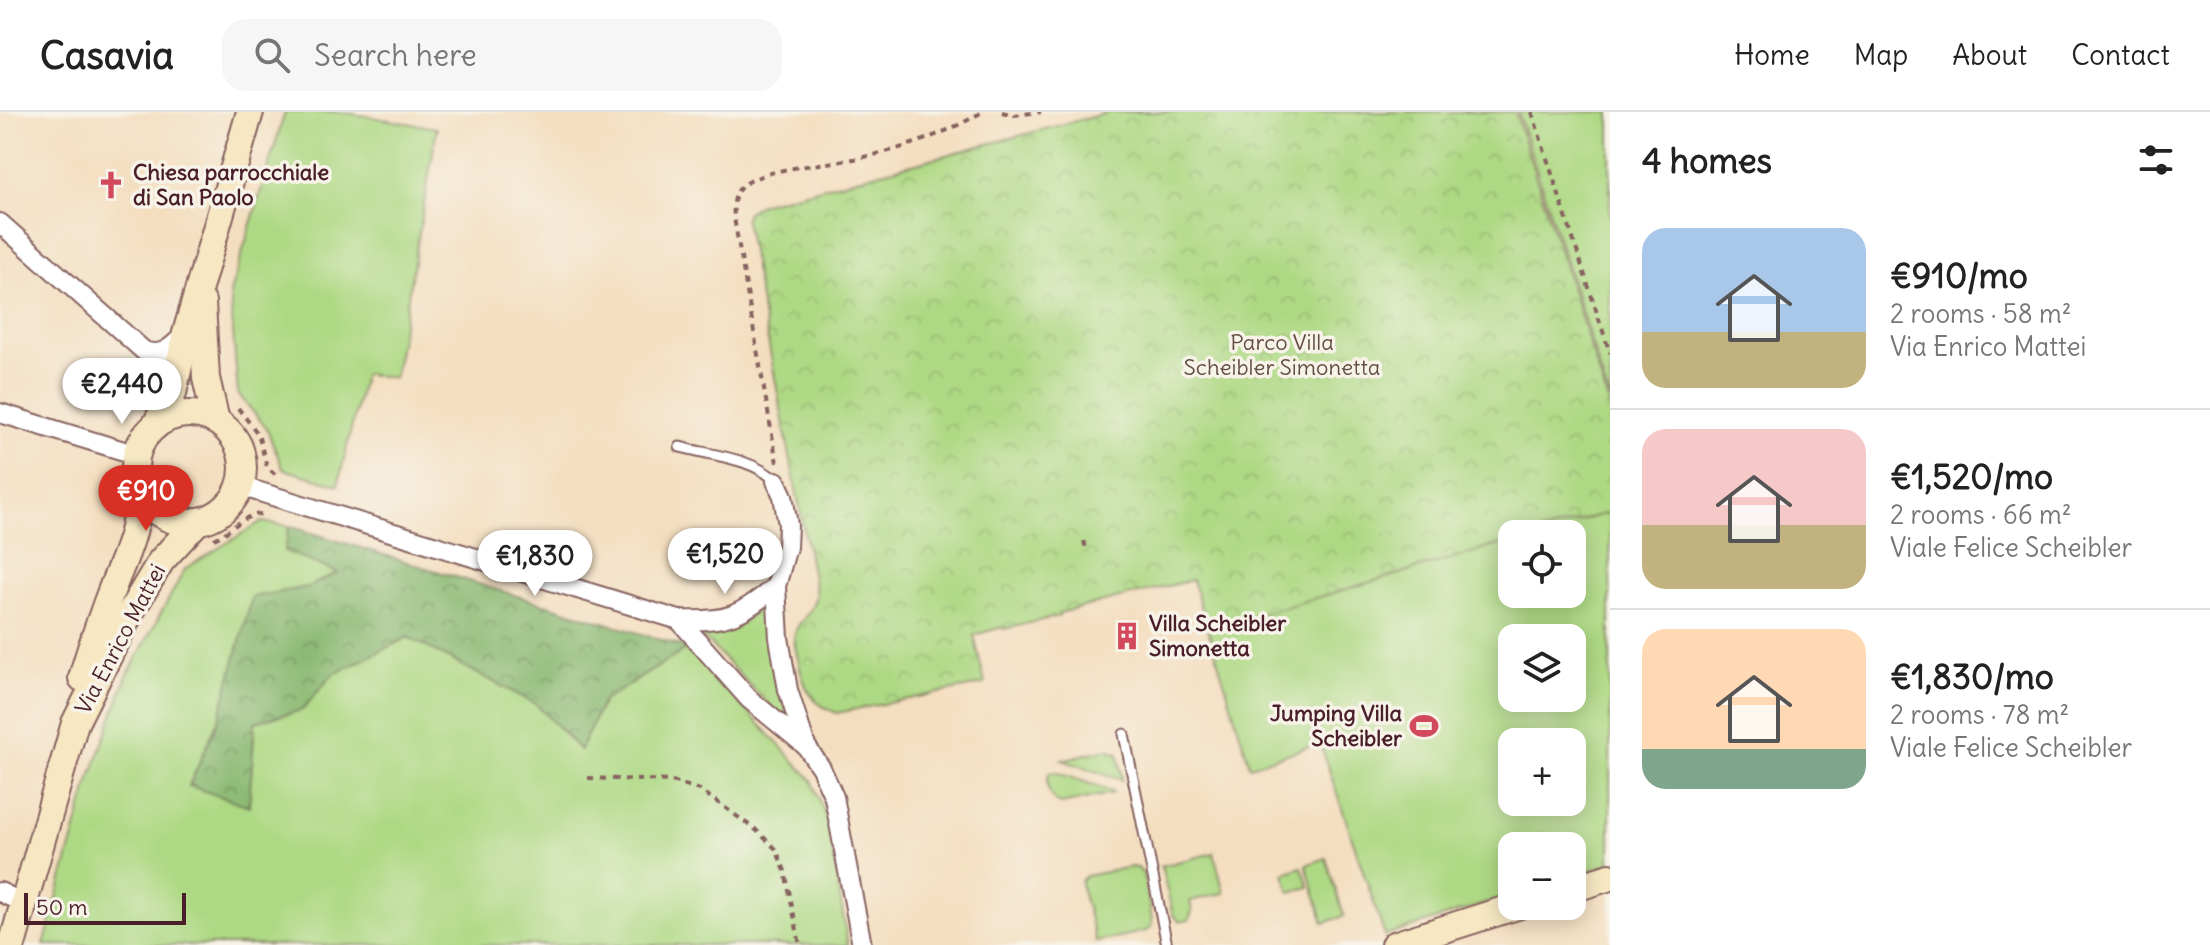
<!DOCTYPE html>
<meta charset="utf-8">
<style>
:root{--surface:#fff;--page:#f6f6f6;--text:#222;--muted:#767676;--line:#e0e0e0;--accent:#d93025}
body{margin:0;font-family:Delius,sans-serif;background:var(--page);color:var(--text);height:100vh;display:flex;flex-direction:column;font-size:30px;white-space:nowrap}
*{box-sizing:border-box;margin:0}
p{font-size:26px;color:var(--muted)}
.icon{flex:none;width:44px;height:44px;fill:none;stroke:currentColor;stroke-width:2;stroke-linecap:round;stroke-linejoin:round}
.map{position:relative;flex:1;overflow:hidden}
.sheet{display:flex;flex-direction:column;background:var(--surface);width:600px}
.sheet>*{flex:none}
.controls{position:absolute;left:1498px;top:408px;display:grid;gap:16px}
.controls a{display:grid;place-items:center;width:88px;height:88px;border-radius:16px;background:var(--surface);box-shadow:0 4px 20px #0003;font-size:40px}
.scale{position:absolute;left:24px;bottom:20px;width:162px;box-sizing:border-box;padding-left:8px;border:4px solid #4a1f2b;border-top:0;font-size:22px;line-height:28px;white-space:nowrap;color:#4a1f2b;-webkit-text-stroke:6px #f7f3e8;paint-order:stroke}
.price{position:absolute;translate:-50% -68px;padding:0 18px;border-radius:28px;background:#fff;color:#222;font-size:26px;line-height:52px;filter:drop-shadow(0 2px 4px #0008)}
.price::after{content:'';position:absolute;left:50%;top:48px;width:24px;height:18px;margin-left:-12px;background:inherit;clip-path:polygon(0 0,100% 0,50% 100%)}
.price.active{background:var(--accent);color:#fff}
ul{padding:0;list-style:none}
li{display:flex;align-items:center;gap:24px;height:200px;padding:0 32px}
li+li{border-top:2px solid var(--line)}
li span{display:grid;place-items:center;flex:none;width:224px;height:160px;border-radius:24px;color:#555}
li>.icon{margin-inline-start:auto}
span .icon{width:96px;height:96px;fill:#fffc;stroke-width:1}
li b{font-size:34px}
h2{display:flex;justify-content:space-between;align-items:center;height:96px;padding:0 32px;font-size:34px}
header{display:flex;align-items:center;gap:48px;box-sizing:border-box;height:112px;padding:0 40px;background:var(--surface);border-bottom:2px solid var(--line)}
header strong{font-size:38px}
nav{display:flex;gap:44px;margin-inline-start:auto;font-size:28px}
.search{width:560px;height:72px;background:var(--page);display:flex;align-items:center;gap:20px;box-sizing:border-box;padding:0 28px;border-radius:24px;color:var(--muted);font-size:30px}
main{display:flex;flex:1;min-height:0}
.map>svg:first-child{display:block}
.grass{fill:#aed984;stroke:#7c7c58;stroke-width:2;fill-rule:evenodd}
.forest{fill:url(#forest-crowns);stroke:#6a6c4e;stroke-width:2}
.park{fill:url(#park-crowns);stroke:#7c7c58;stroke-width:2}
.lines{fill:none;stroke-linecap:round;stroke-linejoin:round}
.lane-casing{stroke:#86625f;stroke-width:13}
.street-casing{stroke:#86625f;stroke-width:22}
.secondary-casing{stroke:#86625f;stroke-width:30}
.path{stroke:#86625f;stroke-width:4;stroke-dasharray:6 6;stroke-linecap:butt}
.lane{stroke:#fff;stroke-width:9}
.street{stroke:#fff;stroke-width:18}
.secondary{stroke:#f7e8c3;stroke-width:26}
.labels{text-anchor:middle;dominant-baseline:central;stroke-width:7;stroke-linejoin:round;paint-order:stroke}
.poi-label{font-size:22px;font-weight:bold;fill:#4a1f2b;stroke:#f7f3e8;text-anchor:start}
.park-label{font-size:22px;fill:#634e41;stroke:#f7f3e8}
.street-label{font-size:22px;fill:#4a1f2b;stroke:#f7f3e8}
</style>
<header>
<strong>Casavia</strong>
<div class="search"><svg class="icon" aria-label="search" viewBox="0 0 24 24"><circle cx="10" cy="10" r="6"/><path d="M15 15l6 6"/></svg>Search here</div>
<nav><a>Home</a><a>Map</a><a>About</a><a>Contact</a></nav>
</header>
<main>
<div class="map">
<svg width="1610" height="833" viewBox="0 0 1610 833">
<defs>
<pattern id="forest-crowns" width="20" height="18" patternUnits="userSpaceOnUse" patternTransform="scale(2)"><rect width="20" height="18" fill="#8ab972"/><path d="M2 6a3 3 0 1 1 6 0M12 15a3 3 0 1 1 6 0" fill="none" stroke="#73965e"/></pattern>
<pattern id="park-crowns" width="20" height="18" patternUnits="userSpaceOnUse" patternTransform="scale(2)"><rect width="20" height="18" fill="#aed984"/><path d="M2 6a3 3 0 1 1 6 0M12 15a3 3 0 1 1 6 0" fill="none" stroke="#97ba72"/></pattern>
</defs>
<rect width="100%" height="100%" fill="#f7f3e8"/>
<filter id="ink" filterUnits="userSpaceOnUse"><feTurbulence type="fractalNoise" baseFrequency=".0125" numOctaves="2"/><feDisplacementMap in="SourceGraphic" scale="16" xChannelSelector="R" yChannelSelector="G"/><feConvolveMatrix kernelMatrix="1 2 1 2 8 2 1 2 1" color-interpolation-filters="sRGB"/></filter>
<filter id="wash" filterUnits="userSpaceOnUse"><feTurbulence type="fractalNoise" baseFrequency=".006" numOctaves="4" result="noise"/><feDisplacementMap in="SourceGraphic" scale="32" xChannelSelector="R" yChannelSelector="G"/><feGaussianBlur stdDeviation="1.8" result="paint"/><feColorMatrix in="noise" values="0 0 0 0 0 0 0 0 0 0 0 0 0 0 0 0 0 1.4 0 .05"/><feComposite in="paint" operator="in"/></filter>
<g filter="url(#wash)">
<rect width="100%" height="100%" fill="#f4dec0"/>
<!-- grass -->
<g class="grass">
<polygon points="285,0 341,0 437,16 394,266 364,262 338,373 283,357 266,315 238,282 230,181"/>
<polygon points="1518,0 1610,0 1610,289"/>
<path d="M1610,400v352l-38,12v-30h-60v49l-127,41 -65,-193 -70,23 -42,-137 304,-88v53h60v-60h-37zM1512,526h60v60h-60zM1512,630h60v60h-60z"/>
<polygon points="261,410 289,414 285,439 339,460 308,475 252,485 219,607 189,674 255,610 302,598 331,563 408,525 536,592 579,637 603,589 688,536 812,668 828,711 848,833 44,833 89,670 127,564 185,457"/>
<polygon points="772,484 791,615 698,520 744,509"/>
<polygon points="1107,637 1118,641 1122,668 1062,648"/>
<path d="M1055,660l57,19 1,2 -52,11c-12,-4 -16,-19 -12,-31z"/>
<polygon points="1214,741 1224,781 1190,789 1192,799 1189,808 1180,810 1173,803 1161,754"/>
<polygon points="1326,746 1344,804 1324,811 1306,753"/>
<polygon points="1131,755 1138,756 1143,762 1152,808 1151,815 1146,819 1096,830 1081,774 1081,769 1086,764"/>
<polygon points="1302,755 1309,775 1290,780 1284,761"/>
</g>
<!-- forest -->
<polygon class="forest" points="289,414 688,536 603,589 580,638 536,592 408,525 332,563 302,598 255,610 249,694 189,674 219,607 252,485 308,475 338,461 285,439"/>
<!-- park -->
<path class="park" d="M1110,0h405l95,296v104l-75,22h-23v7l-304,88 -16,-49 -133,33v3l-55,13 -1,-2 -29,8 11,49 -148,29c-27,-9 -34,-28 -39,-54 -2,-8 -5,-18 -3,-26 4,-15 17,-16 21,-39l-71,-374 1,-7 14,-9z"/>
</g>
<g filter="url(#ink)">
<g class="lines">
<defs>
<g id="lane">
<path d="M680,335c30,8 73,11 96,34"/>
<polyline points="1124,622 1167,833"/>
</g>
<g id="street">
<path d="M0,111l144,128c19,7 29,-5 42,-18"/>
<polyline points="0,301 137,343"/>
<polyline points="776,369 783,384 788,413 787,435 776,474 779,526 788,578 806,634 821,656 834,685 862,833"/>
<polyline points="240,374 679,508 749,587 806,634"/>
<path d="M679,508c48,2 60,-3 97,-34"/>
<polyline points="0,780 23,791"/>
</g>
<g id="secondary">
<polyline points="202,190 206,266 216,309"/>
<circle cx="189" cy="356" r="54"/>
<polyline points="155,314 173,281 186,221 250,0"/>
<path d="M82,566c7,-25 16,-51 25,-76 16,-45 33,-69 31,-118"/>
<polyline points="1572,777 1610,765"/>
<polyline points="12,833 75,611 130,501 161,449 198,409"/>
<polyline points="1394,833 1517,794"/>
</g>
</defs>
<!-- lane casing -->
<use href="#lane" class="lane-casing"/>
<!-- street casing -->
<use href="#street" class="street-casing"/>
<!-- secondary casing -->
<use href="#secondary" class="secondary-casing"/>
<!-- path -->
<g class="path">
<polyline points="1002,0 1014,3 1041,0"/>
<polyline points="1532,0 1610,241"/>
<polyline points="238,296 258,322 267,355 276,363"/>
<path d="M777,351l-43,-245c-1,-13 -1,-26 11,-34 25,-17 78,-19 109,-25 44,-8 90,-24 128,-47"/>
<path d="M214,427c17,-7 28,-24 47,-25"/>
<polyline points="1084,429 1087,440"/>
<polyline points="588,666 672,669 700,678 755,717 776,737 785,759 800,833"/>
</g>
<!-- lane -->
<use href="#lane" class="lane"/>
<!-- street -->
<use href="#street" class="street"/>
<!-- secondary -->
<use href="#secondary" class="secondary"/>
</g>
</g>
<!-- icons -->
<defs>
<symbol id="church-bare" viewBox="-9 -9 18 18"><path d="M-1.2-6h2.4v3.5h3.3v2.4h-3.3V6h-2.4V-.1h-3.3v-2.4h3.3Z" fill="#d1495b" stroke="#f7f3e8" stroke-width="2.5" paint-order="stroke"/></symbol>
<symbol id="building-bare" viewBox="-9 -9 18 18"><path d="M-4-6H4V6H1V3H-1V6H-4ZM-2.5-4.3h1.7v1.8h-1.7ZM.8-4.3h1.7v1.8H.8ZM-2.5-1h1.7V.8h-1.7ZM.8-1h1.7V.8H.8Z" fill="#d1495b" stroke="#f7f3e8" stroke-width="2.5" paint-order="stroke"/></symbol>
<symbol id="stadium-bare" viewBox="-9 -9 18 18"><path d="M0-5a6.5 5 0 1 0 0 10a6.5 5 0 1 0 0-10ZM-3.5-1.8h7v3.6h-7Z" fill="#d1495b" stroke="#f7f3e8" stroke-width="2.5" paint-order="stroke"/></symbol>
</defs>
<g fill-rule="evenodd">
<use href="#church-bare" x="91" y="53" width="40" height="40"/>
<use href="#building-bare" x="1107" y="504" width="40" height="40"/>
<use href="#stadium-bare" x="1404" y="594" width="40" height="40"/>
</g>
<g class="labels">
<!-- poi labels -->
<g class="poi-label">
<text x="133" y="60">Chiesa parrocchiale<tspan x="133" dy="25">di San Paolo</tspan></text>
<text x="1149" y="511">Villa Scheibler<tspan x="1149" dy="25">Simonetta</tspan></text>
<text x="1402" y="601" text-anchor="end">Jumping Villa<tspan x="1402" dy="25">Scheibler</tspan></text>
</g>
<!-- park labels -->
<g class="park-label">
<text x="1282" y="230">Parco Villa<tspan x="1282" dy="25">Scheibler Simonetta</tspan></text>
</g>
<!-- street labels -->
<g class="street-label">
<text transform="translate(120 527) rotate(-62)">Via Enrico Mattei</text>
</g>
</g>
</svg>
<div class="controls">
<a><svg class="icon" aria-label="locate" viewBox="0 0 24 24"><circle cx="12" cy="12" r="6"/><path d="M12 2v4M12 18v4M2 12h4M18 12h4"/></svg></a>
<a><svg class="icon" aria-label="layers" viewBox="0 0 24 24"><path d="M12 4l9 5-9 5-9-5zM3 14l9 5 9-5"/></svg></a>
<a>+</a>
<a>−</a>
</div>
<div class="scale">50 m</div>
<b class="price" style="left:122px;top:314px">€2,440</b>
<b class="price active" style="left:146px;top:421px">€910</b>
<b class="price" style="left:725px;top:484px">€1,520</b>
<b class="price" style="left:535px;top:486px">€1,830</b>
</div>
<section class="sheet">
<h2>4 homes<svg class="icon" aria-label="filters" viewBox="0 0 24 24"><path d="M4 7h16M4 17h16"/><circle cx="9" cy="7" r="2"/><circle cx="15" cy="17" r="2"/></svg></h2>
<ul>
<li><span style="background:linear-gradient(#a9c7e8 65%,#c2b280 0)"><svg class="icon" aria-label="home" viewBox="0 0 24 24"><path d="M3 11l9-7 9 7M6 9v11h12V9"/></svg></span><div><b>€910/mo</b><p>2 rooms · 58 m²</p><p>Via Enrico Mattei</p></div></li>
<li><span style="background:linear-gradient(#f6c9c9 60%,#c2b280 0)"><svg class="icon" aria-label="home" viewBox="0 0 24 24"><path d="M3 11l9-7 9 7M6 9v11h12V9"/></svg></span><div><b>€1,520/mo</b><p>2 rooms · 66 m²</p><p>Viale Felice Scheibler</p></div></li>
<li><span style="background:linear-gradient(#ffd9b3 75%,#7fa58c 0)"><svg class="icon" aria-label="home" viewBox="0 0 24 24"><path d="M3 11l9-7 9 7M6 9v11h12V9"/></svg></span><div><b>€1,830/mo</b><p>2 rooms · 78 m²</p><p>Viale Felice Scheibler</p></div></li>
</ul>
</section>
</main>
